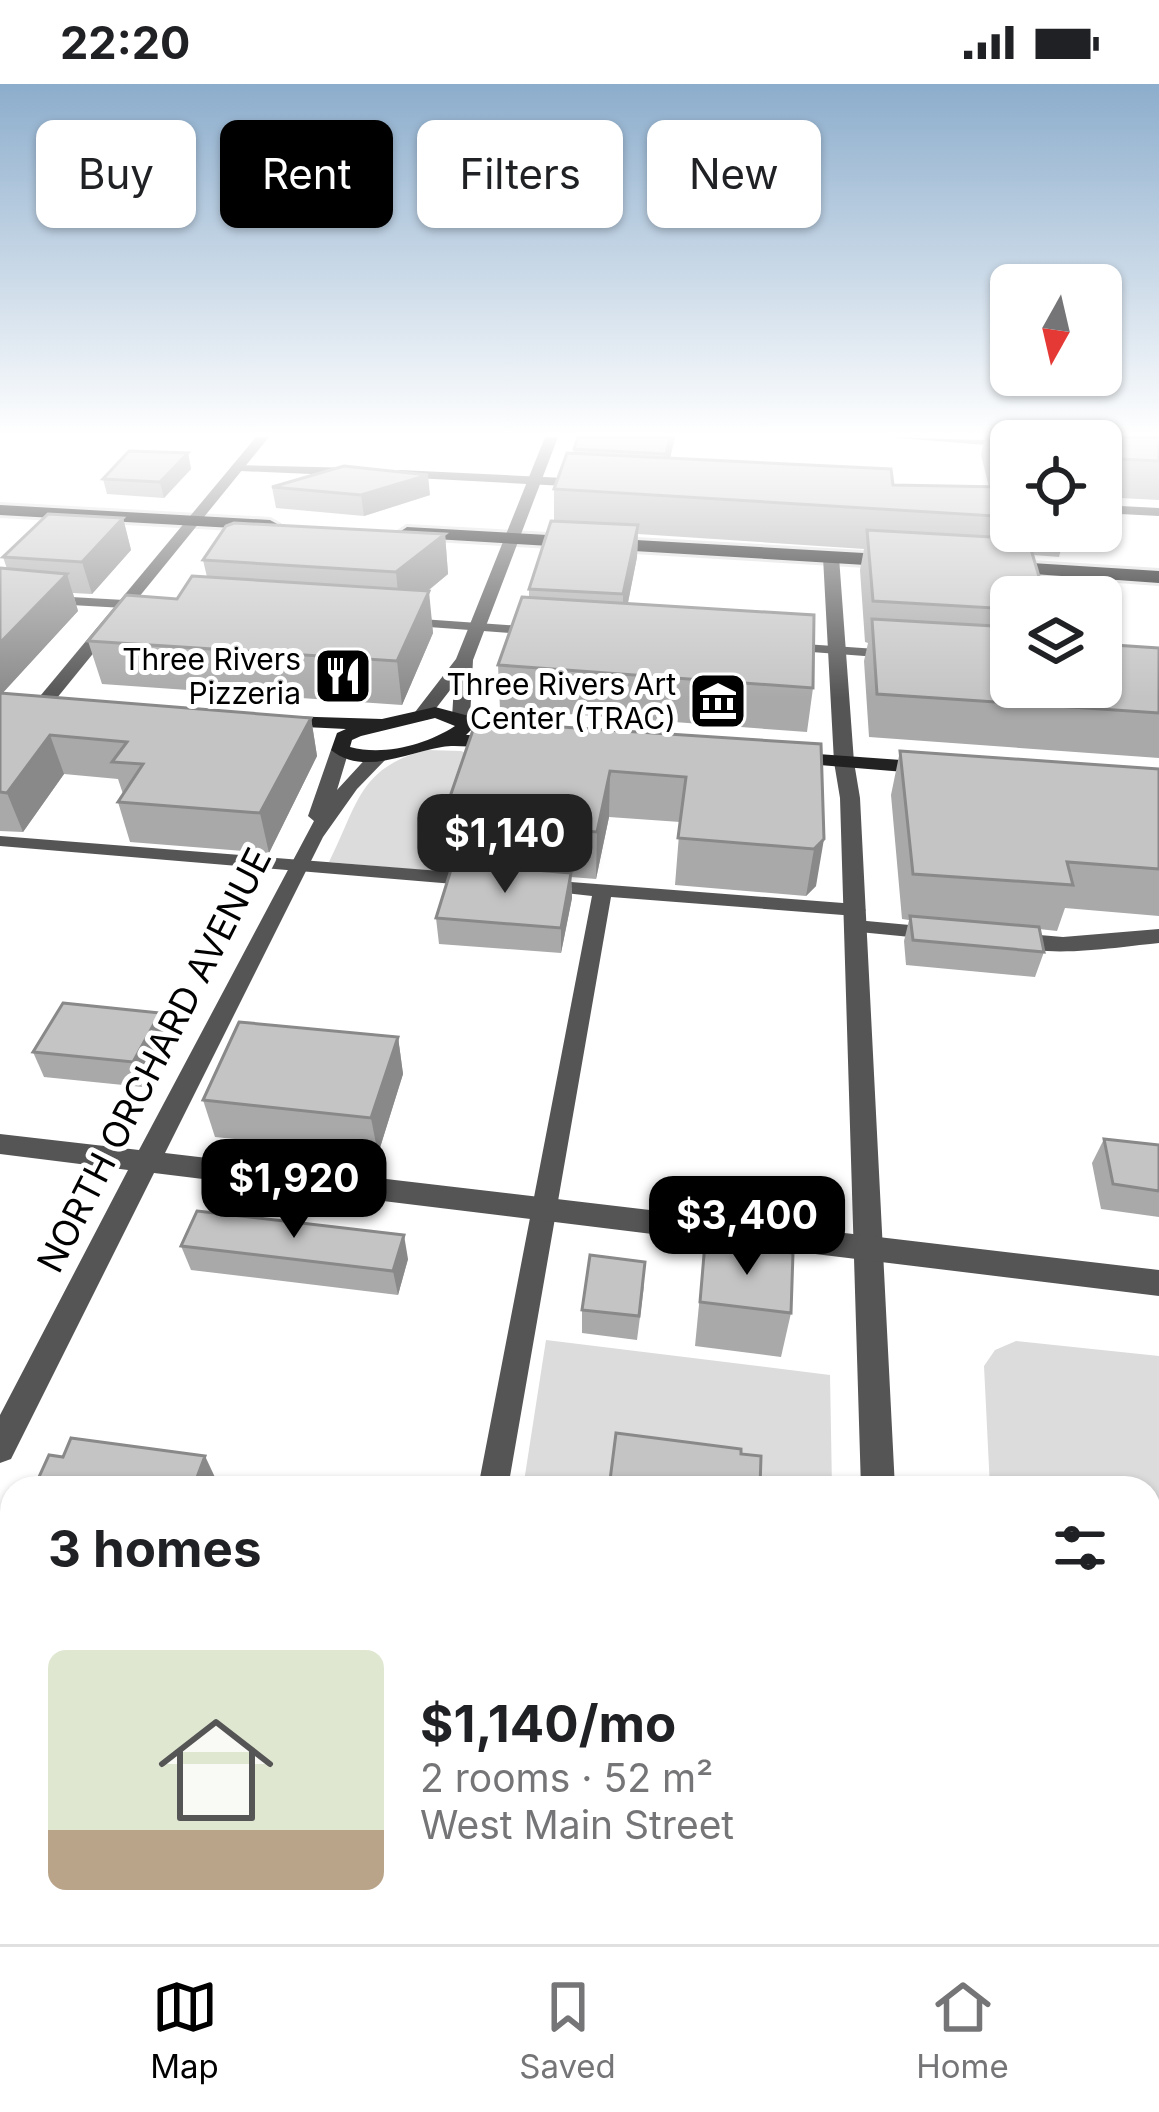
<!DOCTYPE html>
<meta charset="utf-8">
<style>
:root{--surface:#fff;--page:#f6f6f6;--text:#202124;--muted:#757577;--line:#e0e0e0;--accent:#000}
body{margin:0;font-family:Inter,sans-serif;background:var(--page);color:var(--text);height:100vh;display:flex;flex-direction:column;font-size:45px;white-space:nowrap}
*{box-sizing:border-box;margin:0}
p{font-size:39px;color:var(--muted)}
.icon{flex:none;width:66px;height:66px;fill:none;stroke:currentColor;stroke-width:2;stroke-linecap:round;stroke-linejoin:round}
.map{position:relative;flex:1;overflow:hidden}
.panel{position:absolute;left:0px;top:1392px;width:1161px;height:468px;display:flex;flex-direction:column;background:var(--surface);border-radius:36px 36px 0 0;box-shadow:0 3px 9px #0004}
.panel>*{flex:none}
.guide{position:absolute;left:36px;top:36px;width:1089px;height:108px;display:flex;gap:24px}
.needle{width:78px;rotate:188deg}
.fabs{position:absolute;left:990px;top:180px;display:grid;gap:24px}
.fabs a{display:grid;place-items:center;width:132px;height:132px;border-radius:18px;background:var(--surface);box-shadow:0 3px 9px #0004;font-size:60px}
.price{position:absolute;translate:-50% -102px;padding:0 27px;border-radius:24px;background:var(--accent);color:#fff;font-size:39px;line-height:78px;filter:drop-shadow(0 3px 6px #0008)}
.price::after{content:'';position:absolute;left:50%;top:72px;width:36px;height:27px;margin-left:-18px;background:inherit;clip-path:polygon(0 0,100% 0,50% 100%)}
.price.current{background:#222;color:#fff}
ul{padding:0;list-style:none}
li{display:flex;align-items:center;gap:36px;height:300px;padding:0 48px}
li+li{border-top:3px solid var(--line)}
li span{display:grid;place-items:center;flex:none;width:336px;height:240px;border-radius:18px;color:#555}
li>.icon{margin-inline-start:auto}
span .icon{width:144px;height:144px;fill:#fffc;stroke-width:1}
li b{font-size:51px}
h2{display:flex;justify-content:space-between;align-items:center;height:144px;padding:0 48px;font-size:51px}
.tag{padding:0 42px;border-radius:18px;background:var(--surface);box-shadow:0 3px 9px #0004;font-size:42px;line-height:108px}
.tag.current{background:var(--accent);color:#fff}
.status{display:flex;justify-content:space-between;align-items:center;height:84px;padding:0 60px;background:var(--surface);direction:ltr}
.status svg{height:33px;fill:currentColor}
.dock{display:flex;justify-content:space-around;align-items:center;height:168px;border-top:3px solid var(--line);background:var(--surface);font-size:33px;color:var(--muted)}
.dock a{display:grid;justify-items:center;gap:6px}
.dock .current{color:var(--accent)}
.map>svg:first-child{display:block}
.green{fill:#dcdcdc}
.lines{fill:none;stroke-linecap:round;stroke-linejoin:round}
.primary-casing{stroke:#dbdbdb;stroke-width:6}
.service{fill:#555;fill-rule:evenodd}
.minor{fill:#555;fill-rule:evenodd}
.tertiary{fill:#555;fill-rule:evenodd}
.secondary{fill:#222;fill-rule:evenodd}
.primary{fill:#000;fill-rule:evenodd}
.wall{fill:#a9a9a9}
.shaded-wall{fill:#898989}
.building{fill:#c4c4c4;stroke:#898989;stroke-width:3}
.labels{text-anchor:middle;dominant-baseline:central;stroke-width:10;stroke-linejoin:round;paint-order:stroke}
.far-poi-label{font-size:30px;fill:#000;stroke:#fff;text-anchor:end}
.street-label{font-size:36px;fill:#000;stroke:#fff}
</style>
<div class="status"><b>22:20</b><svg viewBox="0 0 49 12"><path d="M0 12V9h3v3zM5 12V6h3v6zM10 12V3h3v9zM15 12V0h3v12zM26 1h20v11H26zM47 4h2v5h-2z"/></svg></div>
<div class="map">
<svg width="1159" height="1860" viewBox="0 0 1159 1860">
<rect width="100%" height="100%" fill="#fff"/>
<!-- green -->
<g class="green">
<path d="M427,666l34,1 18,7 -37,114 -113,-10c29,-58 30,-95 98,-112z"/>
<polygon points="546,1256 830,1291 832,1404 523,1404"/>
<polygon points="1016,1257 1159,1272 1159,1547 1149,1545 1149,1404 990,1404 984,1282 995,1266"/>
<polygon points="400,1848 840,1848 841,1860 398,1860"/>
</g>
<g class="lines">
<defs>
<g id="primary">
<polygon points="0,421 270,436 279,441 270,446 0,431"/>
<polygon points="407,443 899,471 909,477 899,483 401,453 398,449"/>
<polygon points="1000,477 1159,487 1159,499 993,487 993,479"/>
</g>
</defs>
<!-- primary casing -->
<use href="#primary" class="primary-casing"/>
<!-- service -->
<g class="service">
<polygon points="236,381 357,384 363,388 357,392 240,387 234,383"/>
<polygon points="400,386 585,395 591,399 585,403 396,393 396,387"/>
<polygon points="1101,421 1159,424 1159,432 1101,429"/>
<polygon points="0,509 142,517 149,521 142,525 0,517"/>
<polygon points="407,534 537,543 544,547 537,551 402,541 400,538"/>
<polygon points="790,559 891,566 898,570 891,574 785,566 785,560"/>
<polygon points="0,752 478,790 487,796 478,802 0,762"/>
<polygon points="545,796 856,820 866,826 856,832 611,813 508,1404 478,1404 592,812 538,806 536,802"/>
<polygon points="856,836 931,843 941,849 931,855 849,847 846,842 849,837"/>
<path d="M1159,845v14c-35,3 -126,19 -153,-3l10,-7 47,4z"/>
<polygon points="358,1848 394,1848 391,1860 355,1860"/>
</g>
<!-- minor -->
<g class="minor">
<polygon points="256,353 269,353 48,625 36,625 36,617"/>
<polygon points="886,353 1016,357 1011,357 1011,363"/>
<polygon points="831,468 839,473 854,678 860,714 895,1404 861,1404 840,714 834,678 823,473"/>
<rect x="872" y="1848" width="42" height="12"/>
</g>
<!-- tertiary -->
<g class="tertiary">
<polygon points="545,353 558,353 473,576 470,634 461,639 452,634 454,601 427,636 415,636 412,632 456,575"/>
<polygon points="340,660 349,666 337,706 371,669 385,669 388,673 357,705 323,753 165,1069 1159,1186 1159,1212 154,1089 11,1375 0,1379 0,1331 128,1086 0,1070 0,1050 139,1066 314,737 308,732 331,666"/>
</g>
<!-- secondary -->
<g class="secondary">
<path d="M435,623l34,9 4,12 -7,7h32l9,6c-17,12 -44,2 -65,6 -36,6 -79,29 -111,3l6,-17 9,-4 -62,-3 -9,-5 9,-5 98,3zM435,634l20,8c-29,19 -71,30 -105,21l2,-7 9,-4z"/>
<polygon points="790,668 929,678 939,684 929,690 783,678 780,674"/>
</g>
<!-- primary -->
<use href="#primary" class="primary"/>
</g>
<!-- wall -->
<g class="wall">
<polygon points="675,353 670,374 893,401 989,403 981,371 985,353 1159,353 1159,416 1101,413 1101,357 1011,357 1011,447 1066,447 1059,473 1033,471 1011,513 1011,603 1114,561 1159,564 1159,674 869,653 864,577 868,559 865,558 860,486 864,465 638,450 637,473 628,519 813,604 807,648 500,625 498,581 529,513 529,505 554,437 554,405 574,370 574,365"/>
<polygon points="188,369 191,385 164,414 107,410 103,395"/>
<polygon points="272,403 430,411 364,432 276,424"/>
<polygon points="123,434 131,466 92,510 73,509 78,527 2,609 311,634 317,672 269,769 130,758 118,718 123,710 118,695 64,690 23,748 0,747 0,484 7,485 3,473"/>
<polygon points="445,450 448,490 428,507 433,549 402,621 102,600 88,557 177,515 207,493 203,476"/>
<polygon points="474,643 821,660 816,802 806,812 675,801 680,738 609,733 596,795 571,793 572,814 561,869 439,860 436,834 452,783 446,783 442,736"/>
<polygon points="900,667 1159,685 1159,832 1065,824 1057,847 1039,845 1044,868 1035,893 906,881 904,857 909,836 902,835 891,711"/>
<polygon points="160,929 168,954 143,1003 44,993 33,968"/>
<polygon points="398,953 403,990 378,1070 215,1053 203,1016"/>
<polygon points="1104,1055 1159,1061 1159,1133 1101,1125 1092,1079"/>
<polygon points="705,1159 791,1229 781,1273 695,1262"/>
<polygon points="181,1162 408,1175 398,1211 191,1186"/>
<polygon points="644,1202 637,1256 582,1249 582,1226"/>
<polygon points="0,1614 12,1616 12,1772 0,1770"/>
</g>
<!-- shaded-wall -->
<g class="shaded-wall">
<polygon points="670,353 675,353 665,396 666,370"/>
<polygon points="188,369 191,385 164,414 160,398"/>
<polygon points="428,391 430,411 364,432 361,411"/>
<polygon points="123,434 131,466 92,510 82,478"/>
<polygon points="638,441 637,473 623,543 623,510"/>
<polygon points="445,450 448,490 400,529 396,488"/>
<polygon points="67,490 78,527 0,612 0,559"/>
<polygon points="429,507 433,549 402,621 397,577"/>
<polygon points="311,634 317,672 269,769 260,729"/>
<polygon points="50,651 64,690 23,748 7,709"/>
<polygon points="610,687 609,733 596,795 597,748"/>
<polygon points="824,755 816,802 806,812 814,765"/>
<polygon points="571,789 572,814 561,869 561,844"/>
<polygon points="160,929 168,954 143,1003 133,978"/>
<polygon points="398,953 403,990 378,1070 371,1034"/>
<polygon points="404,1151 408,1175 398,1211 393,1187"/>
<polygon points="205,1372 220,1404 193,1404"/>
<polygon points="4,1728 12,1734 12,1770 0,1761 0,1738"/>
<polygon points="0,1851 9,1856 7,1860 0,1860"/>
</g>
<!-- building -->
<g class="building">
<polygon points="578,353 670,353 666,370 574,365"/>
<polygon points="994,353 1159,353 1159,377 1101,374 1101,357 1011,357 1011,376 1000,373"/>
<polygon points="129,367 188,369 160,398 103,395"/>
<polygon points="567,369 891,385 893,401 1002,403 998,389 1011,389 1011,433 554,405"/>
<polygon points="344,382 428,391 361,411 272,403"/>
<polygon points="48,430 123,434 82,478 3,473"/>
<polygon points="551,437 638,441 623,510 529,505"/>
<polygon points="234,439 445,450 396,488 203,476 226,442"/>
<polygon points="867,446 1028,455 1045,513 1011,513 1011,525 873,517"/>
<polygon points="0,484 67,490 0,559"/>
<polygon points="192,492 429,507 397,577 88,557 126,511 177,515"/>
<polygon points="522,513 814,531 813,604 498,581"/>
<polygon points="872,535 1011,543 1011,603 1101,603 1101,550 1111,552 1114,561 1159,564 1159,629 877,610"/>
<polygon points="0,609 311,634 260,729 118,718 143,680 112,678 127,658 50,651 7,709 0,708"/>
<polygon points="485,638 821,660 824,755 814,765 678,754 686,693 610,687 597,748 442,736 474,643"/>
<polygon points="900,667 1159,685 1159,785 1067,778 1073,801 913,790"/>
<polygon points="453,779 571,789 561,844 436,834"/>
<polygon points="910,832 1039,843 1044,868 913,856"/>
<polygon points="63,919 160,929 133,978 33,968"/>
<polygon points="239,938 398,953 371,1034 203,1016"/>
<polygon points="1104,1055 1159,1061 1159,1107 1113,1100"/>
<polygon points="197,1127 404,1151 393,1187 181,1162"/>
<polygon points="705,1159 793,1169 791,1229 700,1218"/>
<polygon points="590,1171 645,1178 639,1232 582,1226"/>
<polygon points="616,1349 741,1365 741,1370 761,1372 760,1404 609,1404"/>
<polygon points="71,1354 205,1372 193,1404 34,1404 49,1371 63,1373"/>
<polygon points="0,1614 12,1616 12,1730 4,1728 0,1738"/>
</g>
<!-- sky -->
<linearGradient id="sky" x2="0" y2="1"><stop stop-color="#8cadcc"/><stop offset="0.57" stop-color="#fff"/><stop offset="1" stop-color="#fff" stop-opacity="0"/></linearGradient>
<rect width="1159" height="614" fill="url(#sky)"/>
<!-- icons -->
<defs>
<symbol id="restaurant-square" viewBox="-11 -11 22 22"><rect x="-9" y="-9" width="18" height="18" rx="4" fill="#000" stroke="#fff"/><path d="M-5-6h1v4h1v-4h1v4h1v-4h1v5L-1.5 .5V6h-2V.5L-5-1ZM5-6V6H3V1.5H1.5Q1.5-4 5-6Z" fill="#fff"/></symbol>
<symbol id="museum-square" viewBox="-11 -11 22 22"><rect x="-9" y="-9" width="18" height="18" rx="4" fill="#000" stroke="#fff"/><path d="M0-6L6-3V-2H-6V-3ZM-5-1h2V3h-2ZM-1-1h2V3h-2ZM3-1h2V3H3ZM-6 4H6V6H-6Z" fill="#fff"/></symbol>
</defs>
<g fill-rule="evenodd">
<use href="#restaurant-square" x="310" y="559" width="66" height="66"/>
<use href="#museum-square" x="685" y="584" width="66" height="66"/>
</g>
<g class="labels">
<!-- far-poi labels -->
<g class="far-poi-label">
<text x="301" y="575">Three Rivers<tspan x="301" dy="34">Pizzeria</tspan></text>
<text x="676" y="600">Three Rivers Art<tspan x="676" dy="34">Center (TRAC)</tspan></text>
</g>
<!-- street labels -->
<g class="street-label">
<text transform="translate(154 976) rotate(-63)">NORTH ORCHARD AVENUE</text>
</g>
</g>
</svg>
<div class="fabs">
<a><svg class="needle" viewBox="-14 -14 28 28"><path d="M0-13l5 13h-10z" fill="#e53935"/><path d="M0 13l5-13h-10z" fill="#757577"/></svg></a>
<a><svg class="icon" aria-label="locate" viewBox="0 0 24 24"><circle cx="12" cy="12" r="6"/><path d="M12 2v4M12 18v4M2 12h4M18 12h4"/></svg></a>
<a><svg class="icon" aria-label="layers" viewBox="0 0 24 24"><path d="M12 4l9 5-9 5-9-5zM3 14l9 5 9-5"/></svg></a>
</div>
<b class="price current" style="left:505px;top:812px">$1,140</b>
<b class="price" style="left:294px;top:1157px">$1,920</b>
<b class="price" style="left:747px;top:1194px">$3,400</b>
<div class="guide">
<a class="tag">Buy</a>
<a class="tag current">Rent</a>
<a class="tag">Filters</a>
<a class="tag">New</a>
</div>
<section class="panel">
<h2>3 homes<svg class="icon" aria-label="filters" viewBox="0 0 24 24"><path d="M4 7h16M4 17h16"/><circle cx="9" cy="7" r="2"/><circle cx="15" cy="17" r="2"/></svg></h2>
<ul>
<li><span style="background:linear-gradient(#dfe7d0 75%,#b9a48a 0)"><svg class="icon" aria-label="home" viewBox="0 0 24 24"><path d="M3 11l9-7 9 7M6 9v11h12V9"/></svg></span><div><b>$1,140/mo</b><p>2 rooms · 52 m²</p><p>West Main Street</p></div></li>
</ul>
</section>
</div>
<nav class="dock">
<a class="current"><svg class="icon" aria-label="map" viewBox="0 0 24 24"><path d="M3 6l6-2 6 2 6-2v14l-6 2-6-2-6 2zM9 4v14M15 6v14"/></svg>Map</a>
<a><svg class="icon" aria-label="saved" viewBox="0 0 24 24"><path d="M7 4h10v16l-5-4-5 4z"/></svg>Saved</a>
<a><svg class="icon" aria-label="home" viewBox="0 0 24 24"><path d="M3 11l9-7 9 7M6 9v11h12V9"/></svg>Home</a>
</nav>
